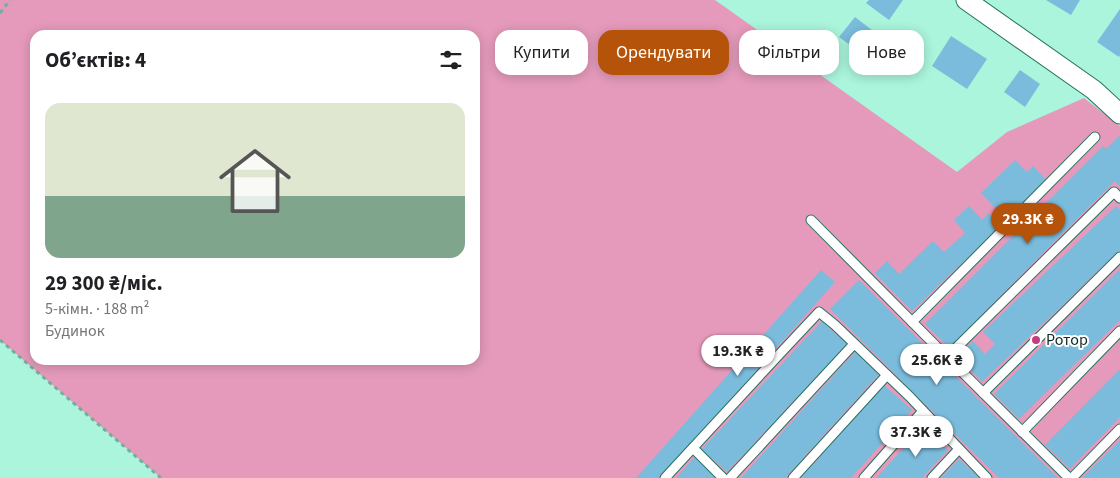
<!DOCTYPE html>
<html lang="uk">
<meta charset="utf-8">
<style>
:root{--surface:#fff;--page:#f2f2f2;--text:#202124;--muted:#757577;--accent:#b45309}
body{margin:0;font-family:"Source Sans 3",sans-serif;background:var(--page);color:var(--text);height:100vh;display:flex;flex-direction:column;font-size:19px;white-space:nowrap}
*{box-sizing:border-box;margin:0}
p{font-size:16px;color:var(--muted)}
.icon{flex:none;width:28px;height:28px;fill:none;stroke:currentColor;stroke-width:2;stroke-linecap:round;stroke-linejoin:round}
.map{position:relative;flex:1;overflow:hidden}
.drawer{position:absolute;left:30px;top:30px;width:450px;height:335px;display:flex;flex-direction:column;background:var(--surface);border-radius:15px;box-shadow:0 2px 12px #0003}
.drawer>*{flex:none}
.guide{position:absolute;left:495px;top:30px;width:475px;height:45px;display:flex;gap:10px}
.price{position:absolute;translate:-50% -42px;padding:0 11px;border-radius:18px;background:#fff;color:#222;font-size:16px;line-height:32px;filter:drop-shadow(0 1px 2px #0008)}
.price::after{content:'';position:absolute;left:50%;top:30px;width:15px;height:11px;margin-left:-8px;background:inherit;clip-path:polygon(0 0,100% 0,50% 100%)}
.price.on{background:var(--accent);color:#fff}
ul{padding:0;list-style:none}
li{display:grid;align-content:center;gap:10px;height:265px;padding:0 15px}
li span{display:grid;place-items:center;height:155px;border-radius:15px;color:#555}
li>.icon{margin-inline-start:auto}
span .icon{width:90px;height:90px;fill:#fffc;stroke-width:1}
li b{font-size:21px}
h2{display:flex;justify-content:space-between;align-items:center;height:60px;padding:0 15px;font-size:21px}
.chip{padding:0 18px;border-radius:15px;background:var(--surface);box-shadow:0 2px 12px #0003;font-size:18px;line-height:45px}
.chip.on{background:var(--accent);color:#fff}
.map>svg:first-child{display:block}
.green{fill:#e59abb;fill-rule:evenodd}
.building{fill:#7bbcdd}
.lines{fill:none;stroke-linecap:round;stroke-linejoin:round}
.service-casing{stroke:#25715d;stroke-width:11}
.minor-casing{stroke:#25715d;stroke-width:21}
.path{stroke:#72ae9b;stroke-width:3;stroke-dasharray:4 4;stroke-linecap:butt}
.service{stroke:#fff;stroke-width:9}
.minor{stroke:#fff;stroke-width:19}
.poi-dot{fill:#c13d82;stroke:#fff;stroke-width:2}
.labels{text-anchor:middle;dominant-baseline:central;stroke-width:4;stroke-linejoin:round;paint-order:stroke}
.poi-label{font-size:16px;fill:#0b2b22;stroke:#fff;text-anchor:start}
</style>
<div class="map">
<svg width="1120" height="478" viewBox="0 0 1120 478">
<rect width="100%" height="100%" fill="#aaf5dc"/>
<!-- green -->
<path class="green" d="M0,0h715l242,172 50,-40 77,-34 36,28v352h-959l-161,-138zM35,35h440v325h-440z"/>
<!-- building -->
<g class="building">
<polygon points="869,0 903,0 889,20 866,3"/>
<polygon points="1046,0 1080,0 1071,15"/>
<polygon points="1120,9 1120,55 1119,57 1097,42"/>
<polygon points="855,17 877,34 862,54 839,37"/>
<polygon points="951,36 987,59 967,89 932,66"/>
<polygon points="1020,70 1040,84 1025,107 1004,92"/>
<polygon points="1120,135 1120,187 1115,181 949,347 925,324 1103,146 1106,149"/>
<polygon points="1015,160 1027,172 1033,166 1046,180 1006,219 981,193"/>
<polygon points="969,206 982,220 988,213 1001,226 912,311 875,273 887,261 899,274 933,241 944,252 965,233 954,220"/>
<polygon points="1116,206 1120,210 1120,250 982,382 957,356 973,341 985,354 995,344 983,332"/>
<polygon points="1120,269 1120,320 1019,419 994,394"/>
<polygon points="821,270 835,282 661,478 636,478"/>
<polygon points="859,280 1058,478 999,478 830,309"/>
<polygon points="822,321 847,344 727,472 702,449"/>
<polygon points="855,352 879,374 785,478 741,478"/>
<polygon points="1120,369 1120,417 1070,469 1045,445"/>
<polygon points="884,385 912,410 851,478 801,478"/>
<polygon points="923,427 948,450 922,478 876,478"/>
<polygon points="1120,440 1120,478 1082,478"/>
<polygon points="694,458 717,478 676,478"/>
<polygon points="959,459 979,478 941,478"/>
</g>
<g class="lines">
<defs>
<g id="service">
<polyline points="811,220 939,349 1069,478"/>
<polyline points="912,322 1095,137"/>
<polyline points="947,357 1114,192 1120,198"/>
<polyline points="983,393 1120,257"/>
<polyline points="1022,432 1120,331"/>
<polyline points="693,448 723,478"/>
<polyline points="665,478 774,360 819,312 835,325 910,397 987,478"/>
<polyline points="730,478 854,344"/>
<polyline points="793,478 887,375"/>
<polyline points="864,478 923,411"/>
<polyline points="932,478 959,449"/>
<polyline points="1072,478 1120,429"/>
</g>
<polyline id="minor" points="966,0 1094,90 1120,114"/>
</defs>
<!-- service casing -->
<use href="#service" class="service-casing"/>
<!-- minor casing -->
<use href="#minor" class="minor-casing"/>
<!-- path -->
<g class="path">
<polyline points="0,13 10,0"/>
<polyline points="0,340 161,478"/>
</g>
<!-- service -->
<use href="#service" class="service"/>
<!-- minor -->
<use href="#minor" class="minor"/>
</g>
<!-- markers -->
<circle class="poi-dot" cx="1036" cy="340" r="5"/>
<g class="labels">
<!-- poi labels -->
<g class="poi-label">
<text x="1046" y="340">Ротор</text>
</g>
</g>
</svg>
<b class="price on" style="left:1028px;top:245px">29.3K ₴</b>
<b class="price" style="left:738px;top:377px">19.3K ₴</b>
<b class="price" style="left:937px;top:386px">25.6K ₴</b>
<b class="price" style="left:916px;top:458px">37.3K ₴</b>
<div class="guide">
<a class="chip">Купити</a>
<a class="chip on">Орендувати</a>
<a class="chip">Фільтри</a>
<a class="chip">Нове</a>
</div>
<section class="drawer">
<h2>Об’єктів: 4<svg class="icon" aria-label="filters" viewBox="0 0 24 24"><path d="M4 7h16M4 17h16"/><circle cx="9" cy="7" r="2"/><circle cx="15" cy="17" r="2"/></svg></h2>
<ul>
<li><span style="background:linear-gradient(#dfe7d0 60%,#7fa58c 0)"><svg class="icon" aria-label="home" viewBox="0 0 24 24"><path d="M3 11l9-7 9 7M6 9v11h12V9"/></svg></span><div><b>29 300 ₴/міс.</b><p>5-кімн. · 188 m²</p><p>Будинок</p></div></li>
</ul>
</section>
</div>
